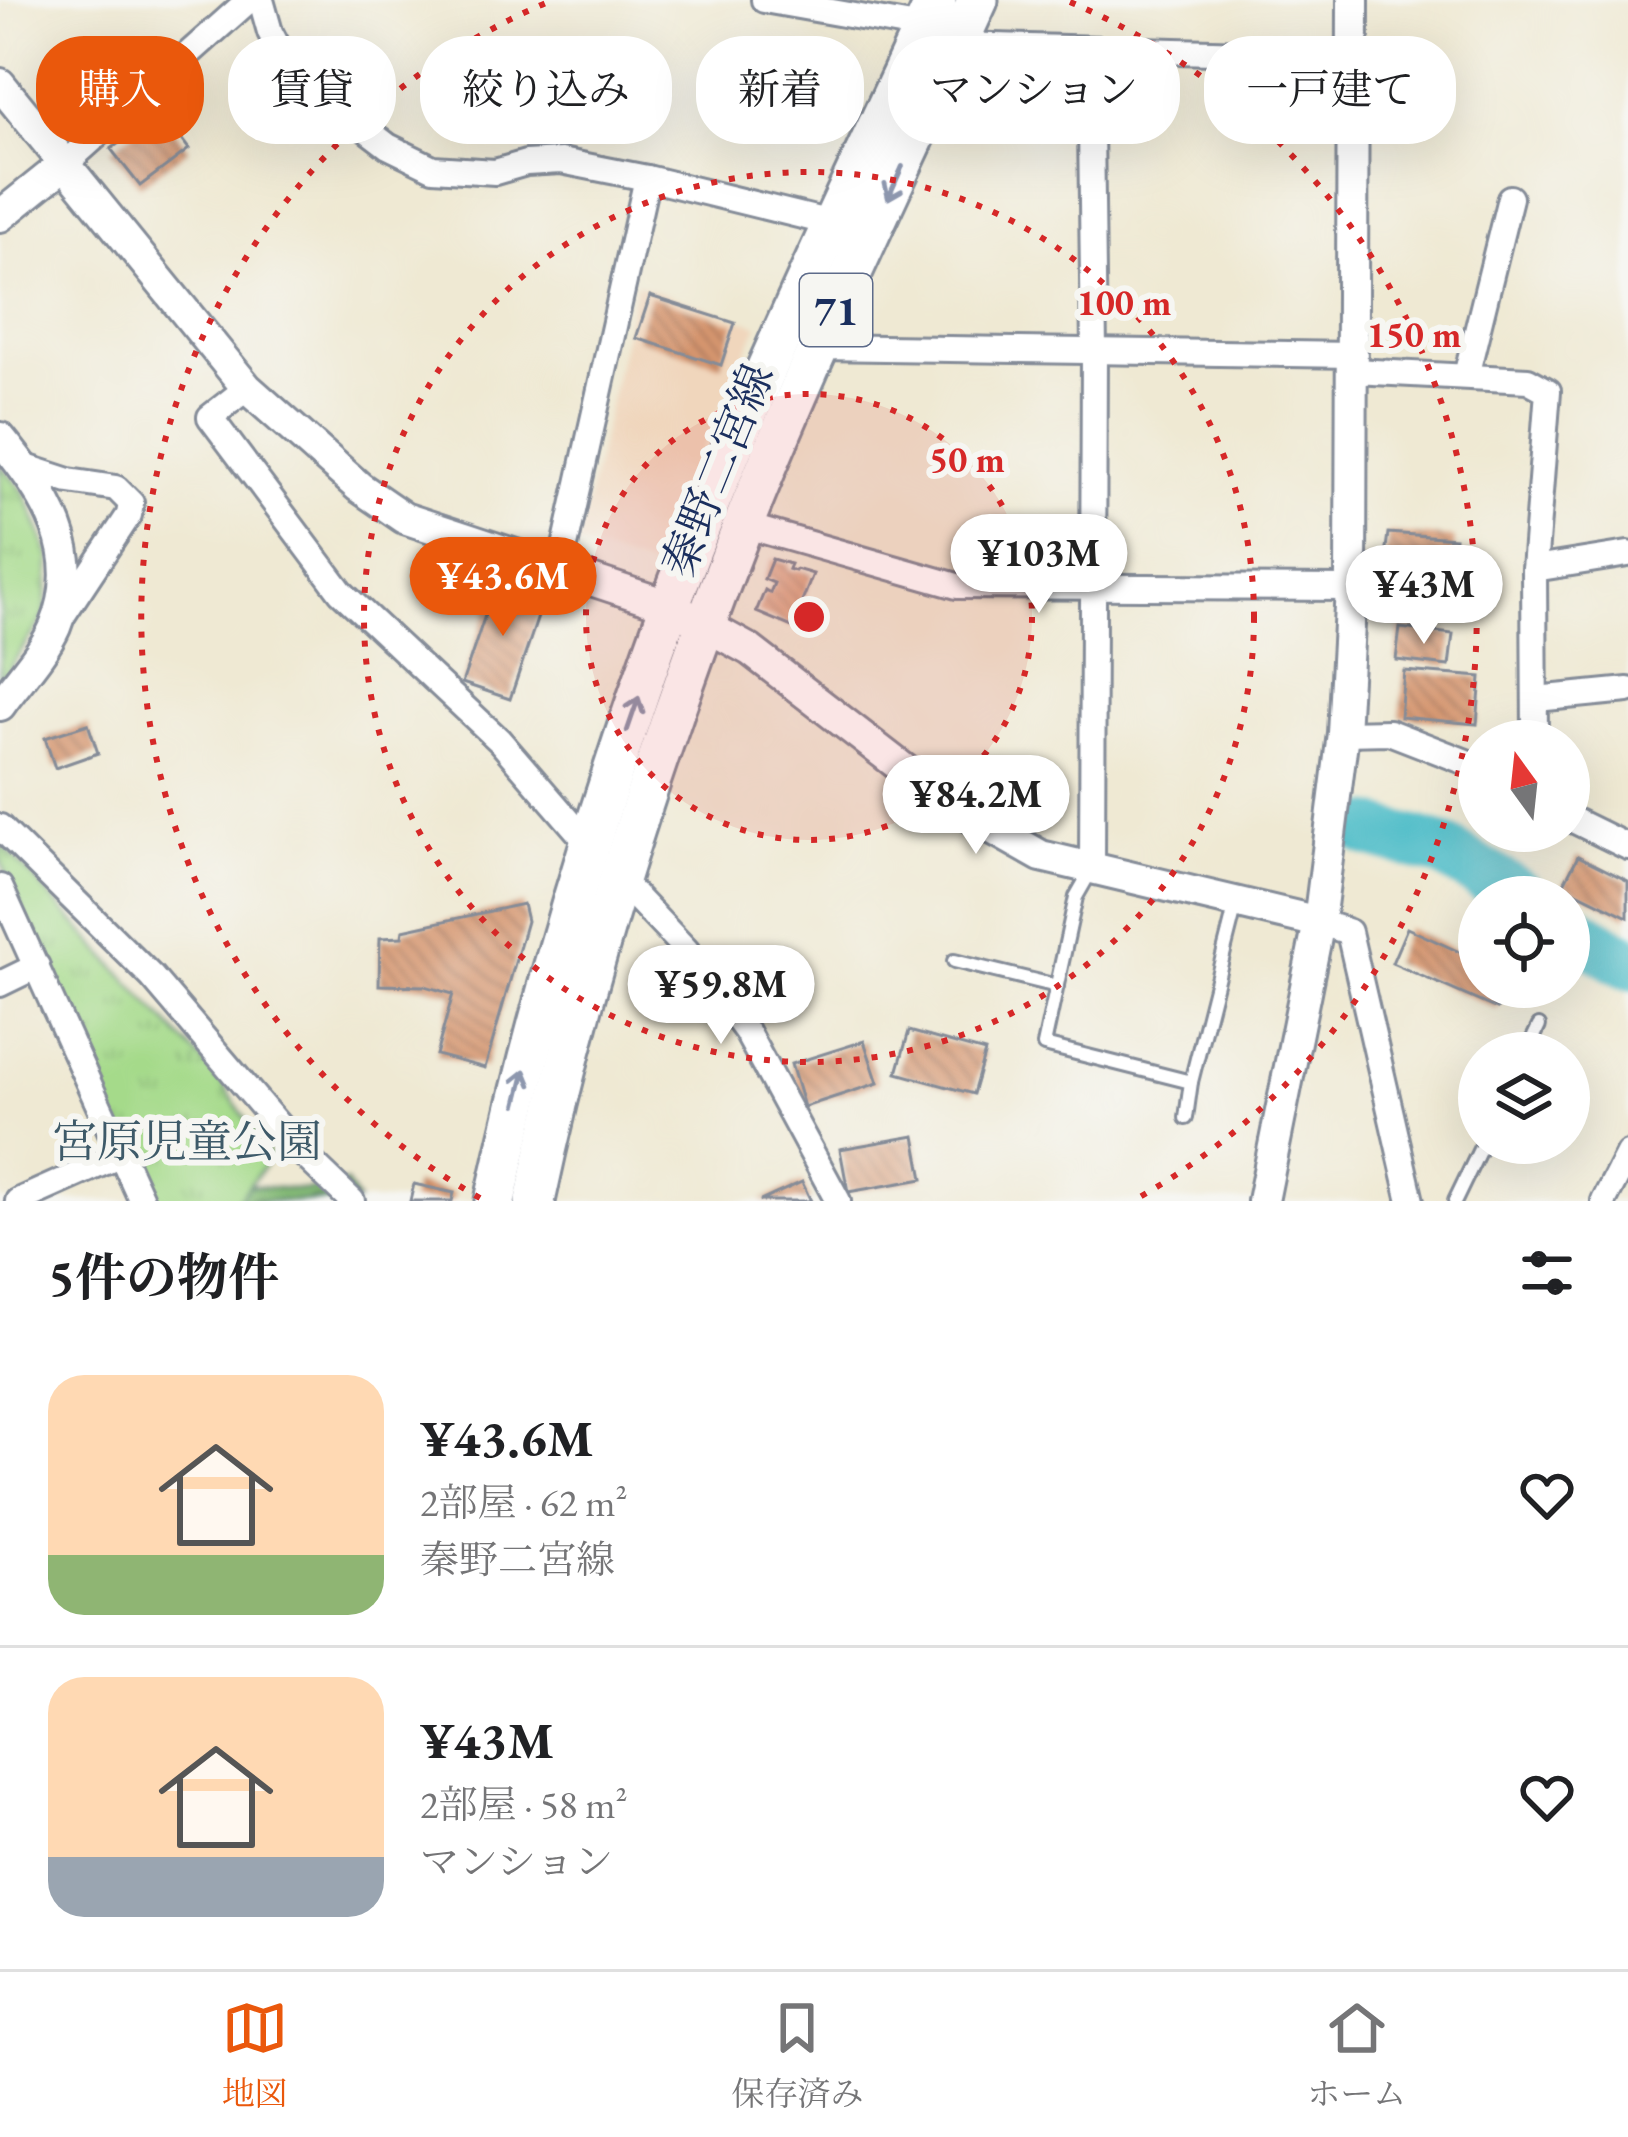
<!DOCTYPE html>
<html lang="ja">
<meta charset="utf-8">
<style>
:root{--surface:#fff;--page:#f2f2f2;--text:#202124;--muted:#757577;--line:#e0e0e0;--accent:#ea580c}
body{margin:0;font-family:"EB Garamond","Noto Serif JP",serif;background:var(--page);color:var(--text);height:100vh;display:flex;flex-direction:column;font-size:45px;white-space:nowrap}
*{box-sizing:border-box;margin:0}
p{font-size:39px;color:var(--muted)}
.icon{flex:none;width:66px;height:66px;fill:none;stroke:currentColor;stroke-width:2;stroke-linecap:round;stroke-linejoin:round}
.map{position:relative;height:1201px;overflow:hidden}
.sheet{display:flex;flex-direction:column;background:var(--surface);flex:1}
.sheet>*{flex:none}
.hud{position:absolute;left:36px;top:36px;width:1557px;height:108px;display:flex;gap:24px}
.needle{width:78px;rotate:345deg}
.buttons{position:absolute;left:1458px;top:720px;display:grid;gap:24px}
.buttons a{display:grid;place-items:center;width:132px;height:132px;border-radius:50%;background:var(--surface);box-shadow:0 12px 48px #0002;font-size:60px}
.price{position:absolute;translate:-50% -102px;padding:0 27px;border-radius:42px;background:#fff;color:#222;font-size:39px;line-height:78px;filter:drop-shadow(0 3px 6px #0008)}
.price::after{content:'';position:absolute;left:50%;top:72px;width:36px;height:27px;margin-left:-18px;background:inherit;clip-path:polygon(0 0,100% 0,50% 100%)}
.price.active{background:var(--accent);color:#fff}
ul{padding:0;list-style:none}
li{display:flex;align-items:center;gap:36px;height:300px;padding:0 48px}
li+li{border-top:3px solid var(--line)}
li span{display:grid;place-items:center;flex:none;width:336px;height:240px;border-radius:36px;color:#555}
li>.icon{margin-inline-start:auto}
span .icon{width:144px;height:144px;fill:#fffc;stroke-width:1}
li b{font-size:51px}
h2{display:flex;justify-content:space-between;align-items:center;height:144px;padding:0 48px;font-size:51px}
.tag{padding:0 42px;border-radius:48px;background:var(--surface);box-shadow:0 12px 48px #0002;font-size:42px;line-height:108px}
.tag.active{background:var(--accent);color:#fff}
.tabs{display:flex;justify-content:space-around;align-items:center;height:168px;border-top:3px solid var(--line);background:var(--surface);font-size:33px;color:var(--muted)}
.tabs a{display:grid;justify-items:center;gap:6px}
.tabs .active{color:var(--accent)}
.map>svg:first-child{display:block}
.built{fill:#f0d6bc}
.forest{fill:url(#forest-crowns);stroke:#50746a;stroke-width:3}
.park{fill:url(#park-tufts);stroke:#608474;stroke-width:3}
.lines{fill:none;stroke-linecap:round;stroke-linejoin:round}
.river{stroke:#51bec9;stroke-width:54}
.building{fill:url(#building-back-hatch)}
.service-casing{stroke:#858c98;stroke-width:18}
.minor-casing{stroke:#858c98;stroke-width:30}
.tertiary-casing{stroke:#858c98;stroke-width:36}
.primary-casing{stroke:#858c98;stroke-width:45}
.service{stroke:#fff;stroke-width:12}
.minor{stroke:#fff;stroke-width:24}
.tertiary{stroke:#fff;stroke-width:30}
.primary{stroke:#fff;stroke-width:39}
.oneway{stroke:#8d97ae}
.ring{fill:none;stroke:#d62828;stroke-width:6;stroke-dasharray:6 12}
.labels{text-anchor:middle;dominant-baseline:central;stroke-width:12;stroke-linejoin:round;paint-order:stroke}
.shield{fill:#f6f6f2;stroke:#5d6b8a;stroke-width:3}
.shield-label{font-size:42px;font-weight:bold;fill:#1b2f5e}
.street-label{font-size:45px;fill:#1b2f5e;stroke:#f6f6f2}
.park-label{font-size:45px;fill:#3e5a69;stroke:#f6f6f2}
.centre{fill:#d62828;stroke:#f6f6f2;stroke-width:6}
.ring-label{font-size:36px;text-anchor:middle;font-weight:bold;fill:#d62828;stroke:#f6f6f2;stroke-width:12;stroke-linejoin:round;paint-order:stroke}
</style>
<div class="map">
<svg width="1628" height="1201" viewBox="0 0 1628 1201">
<defs>
<pattern id="forest-crowns" width="20" height="18" patternUnits="userSpaceOnUse" patternTransform="scale(3)"><rect width="20" height="18" fill="#84ba76"/><path d="M2 6a3 3 0 1 1 6 0M12 15a3 3 0 1 1 6 0" fill="none" stroke="#6b9864"/></pattern>
<pattern id="park-tufts" width="24" height="20" patternUnits="userSpaceOnUse" patternTransform="scale(3)"><rect width="24" height="20" fill="#a5da8a"/><path d="M3 7l-1-3M5 7V3M7 7l1-3M15 17l-1-3M17 17v-4M19 17l1-3" fill="none" stroke="#8dbb7a"/></pattern>
<pattern id="building-back-hatch" width="6" height="6" patternUnits="userSpaceOnUse" patternTransform="scale(3)"><rect width="6" height="6" fill="#d5956e"/><path d="M-1 5l2 2M0 0l6 6M5-1l2 2" fill="none" stroke="#ac7a5e"/></pattern>
</defs>
<rect width="100%" height="100%" fill="#f6f6f2"/>
<filter id="ink" filterUnits="userSpaceOnUse"><feTurbulence type="fractalNoise" baseFrequency=".00833" numOctaves="2"/><feDisplacementMap in="SourceGraphic" scale="24" xChannelSelector="R" yChannelSelector="G"/><feConvolveMatrix kernelMatrix="1 2 1 2 8 2 1 2 1" color-interpolation-filters="sRGB"/></filter>
<filter id="wash" filterUnits="userSpaceOnUse"><feTurbulence type="fractalNoise" baseFrequency=".004" numOctaves="4" result="noise"/><feDisplacementMap in="SourceGraphic" scale="48" xChannelSelector="R" yChannelSelector="G"/><feGaussianBlur stdDeviation="2.7" result="paint"/><feColorMatrix in="noise" values="0 0 0 0 0 0 0 0 0 0 0 0 0 0 0 0 0 1.4 0 .05"/><feComposite in="paint" operator="in"/></filter>
<g filter="url(#wash)">
<rect width="100%" height="100%" fill="#efe9d3"/>
<!-- built -->
<polygon class="built" points="636,284 758,325 649,567 578,545"/>
<!-- forest -->
<polygon class="forest" points="346,1183 357,1201 188,1201 230,1184 305,1190"/>
<!-- park -->
<g class="park">
<polygon points="0,464 25,493 50,557 45,616 0,682"/>
<polygon points="0,842 219,1079 271,1157 237,1201 149,1201 0,859"/>
</g>
<g class="lines">
<!-- river -->
<g class="river">
<polyline points="1368,830 1445,851 1520,897"/>
<polyline points="1569,927 1628,963"/>
</g>
</g>
<g id="blocks">
<!-- building -->
<g class="building">
<polygon points="161,112 189,149 140,186 111,149"/>
<polygon points="650,296 735,323 721,365 636,338"/>
<polygon points="1388,533 1455,538 1451,607 1379,602"/>
<polygon points="772,559 790,564 788,569 795,571 796,569 813,574 792,627 756,612 765,590 770,593 774,583 764,579"/>
<polygon points="497,580 545,596 510,699 462,683"/>
<polygon points="1400,628 1453,634 1449,666 1396,660"/>
<polygon points="1404,671 1481,677 1477,724 1400,717"/>
<polygon points="88,724 98,753 55,768 45,738"/>
<polygon points="1578,856 1628,881 1628,917 1563,885"/>
<polygon points="523,904 527,921 485,1068 436,1055 453,994 425,986 379,985 380,938 402,937 403,930"/>
<polygon points="1407,928 1479,961 1479,987 1508,987 1497,1009 1392,963"/>
<polygon points="909,1031 985,1052 973,1094 897,1073"/>
<polygon points="864,1041 878,1083 804,1107 791,1064"/>
<polygon points="915,1136 923,1179 848,1192 840,1149"/>
<polygon points="802,1182 811,1201 760,1201"/>
<polygon points="414,1184 454,1193 452,1201 410,1201"/>
</g>
</g>
</g>
<g filter="url(#ink)">
<use href="#blocks" fill-opacity="0" stroke="#858c98" stroke-width="3"/>
<g class="lines">
<defs>
<g id="service">
<polyline points="1092,869 1076,897 1044,1045 1191,1082 1236,904"/>
<polyline points="954,961 1057,986"/>
<polyline points="1526,1053 1539,1026"/>
<polyline points="1186,1118 1191,1082"/>
<polyline points="1455,1201 1483,1143"/>
</g>
<g id="minor">
<polyline points="261,0 270,32 291,72 388,146 433,168 495,172 526,163 561,161 647,178 835,224"/>
<polyline points="764,0 923,28"/>
<polyline points="957,45 1353,56"/>
<polyline points="1090,52 1094,351 1092,869"/>
<polyline points="66,163 249,0"/>
<polyline points="819,347 1353,355"/>
<polyline points="1354,371 1528,380 1548,391 1534,569 1535,741"/>
<polyline points="1466,376 1510,198"/>
<polyline points="247,388 210,417 341,592 499,740 588,843"/>
<polyline points="23,466 69,481 116,488 131,503 129,515 63,615"/>
<polyline points="743,525 957,586 1351,588"/>
<polyline points="560,569 647,178"/>
<polyline points="1534,569 1628,554"/>
<polyline points="1536,699 1628,690"/>
<polyline points="1343,733 1389,732 1479,767"/>
<polyline points="1569,818 1628,847"/>
<polyline points="0,827 152,977 301,1152 352,1201"/>
<polyline points="620,880 686,950 746,1031 838,1201"/>
<polyline points="0,887 142,1201"/>
<polyline points="1319,922 1349,932 1411,1201"/>
<polyline points="0,984 37,966"/>
<polyline points="18,1201 121,1155"/>
<polyline points="1604,1201 1628,1154"/>
</g>
<g id="tertiary">
<polyline points="0,84 247,388 359,487 404,518 670,606 750,650 949,804 1041,856 1319,922"/>
<polyline points="0,216 66,163"/>
<path d="M0,438c46,56 86,115 55,189 -12,27 -38,54 -55,78"/>
<polyline points="1263,1201 1319,922 1343,733 1351,588 1353,0"/>
</g>
<g id="primary">
<path d="M495,1201c44,-202 104,-399 174,-593 76,-207 175,-407 267,-608"/>
<path d="M535,1201c49,-231 123,-458 209,-678 70,-177 155,-349 234,-523"/>
</g>
</defs>
<!-- service casing -->
<use href="#service" class="service-casing"/>
<!-- minor casing -->
<use href="#minor" class="minor-casing"/>
<!-- tertiary casing -->
<use href="#tertiary" class="tertiary-casing"/>
<!-- primary casing -->
<use href="#primary" class="primary-casing"/>
<!-- service -->
<use href="#service" class="service"/>
<!-- minor -->
<use href="#minor" class="minor"/>
<!-- tertiary -->
<use href="#tertiary" class="tertiary"/>
<!-- primary -->
<use href="#primary" class="primary"/>
</g>
<!-- one-way arrows -->
<defs><path id="oneway-shaft" d="M-6 0H5M1.5-3L5.5 0L1.5 3" fill="none" stroke-width="1.6" stroke-linecap="round" stroke-linejoin="round" transform="scale(3)"/></defs>
<g class="oneway">
<use href="#oneway-shaft" transform="translate(895 183) rotate(114)"/>
<use href="#oneway-shaft" transform="translate(633 714) rotate(-71)"/>
<use href="#oneway-shaft" transform="translate(521 1087) rotate(-76)"/>
</g>
</g>
<!-- distance rings -->
<circle cx="809" cy="617" r="223" fill="#d62828" fill-opacity=".12"/>
<g class="ring">
<circle cx="809" cy="617" r="223"/>
<circle cx="809" cy="617" r="445"/>
<path d="M480 1198A668 668 0 0 1 548 2M1070 2A668 668 0 0 1 1138 1198"/>
</g>
<g class="labels">
<!-- shield labels -->
<rect class="shield" x="800" y="274" width="72" height="72" rx="9"/>
<g class="shield-label">
<text x="836" y="310">71</text>
</g>
<!-- street labels -->
<g class="street-label">
<text transform="translate(717 470) rotate(-68)">秦野二宮線</text>
</g>
<!-- park labels -->
<g class="park-label">
<text x="187" y="1141">宮原児童公園</text>
</g>
</g>
<circle cx="809" cy="617" r="18" class="centre"/>
<g class="ring-label">
<text x="1124" y="315">100 m</text>
<text x="1414" y="347">150 m</text>
<text x="967" y="472">50 m</text>
</g>
</svg>
<div class="buttons">
<a><svg class="needle" viewBox="-14 -14 28 28"><path d="M0-13l5 13h-10z" fill="#e53935"/><path d="M0 13l5-13h-10z" fill="#757577"/></svg></a>
<a><svg class="icon" aria-label="locate" viewBox="0 0 24 24"><circle cx="12" cy="12" r="6"/><path d="M12 2v4M12 18v4M2 12h4M18 12h4"/></svg></a>
<a><svg class="icon" aria-label="layers" viewBox="0 0 24 24"><path d="M12 4l9 5-9 5-9-5zM3 14l9 5 9-5"/></svg></a>
</div>
<b class="price" style="left:1039px;top:616px">¥103M</b>
<b class="price active" style="left:503px;top:639px">¥43.6M</b>
<b class="price" style="left:1424px;top:647px">¥43M</b>
<b class="price" style="left:976px;top:857px">¥84.2M</b>
<b class="price" style="left:721px;top:1047px">¥59.8M</b>
<div class="hud">
<a class="tag active">購入</a>
<a class="tag">賃貸</a>
<a class="tag">絞り込み</a>
<a class="tag">新着</a>
<a class="tag">マンション</a>
<a class="tag">一戸建て</a>
</div>
</div>
<section class="sheet">
<h2>5件の物件<svg class="icon" aria-label="filters" viewBox="0 0 24 24"><path d="M4 7h16M4 17h16"/><circle cx="9" cy="7" r="2"/><circle cx="15" cy="17" r="2"/></svg></h2>
<ul>
<li><span style="background:linear-gradient(#ffd9b3 75%,#8fb573 0)"><svg class="icon" aria-label="home" viewBox="0 0 24 24"><path d="M3 11l9-7 9 7M6 9v11h12V9"/></svg></span><div><b>¥43.6M</b><p>2部屋 · 62 m²</p><p>秦野二宮線</p></div><svg class="icon" aria-label="heart" viewBox="0 0 24 24"><path d="M12 20l-8-8c-3-5 5-10 8-4 3-6 11-1 8 4z"/></svg></li>
<li><span style="background:linear-gradient(#ffd9b3 75%,#9aa5b1 0)"><svg class="icon" aria-label="home" viewBox="0 0 24 24"><path d="M3 11l9-7 9 7M6 9v11h12V9"/></svg></span><div><b>¥43M</b><p>2部屋 · 58 m²</p><p>マンション</p></div><svg class="icon" aria-label="heart" viewBox="0 0 24 24"><path d="M12 20l-8-8c-3-5 5-10 8-4 3-6 11-1 8 4z"/></svg></li>
</ul>
</section>
<nav class="tabs">
<a class="active"><svg class="icon" aria-label="map" viewBox="0 0 24 24"><path d="M3 6l6-2 6 2 6-2v14l-6 2-6-2-6 2zM9 4v14M15 6v14"/></svg>地図</a>
<a><svg class="icon" aria-label="saved" viewBox="0 0 24 24"><path d="M7 4h10v16l-5-4-5 4z"/></svg>保存済み</a>
<a><svg class="icon" aria-label="home" viewBox="0 0 24 24"><path d="M3 11l9-7 9 7M6 9v11h12V9"/></svg>ホーム</a>
</nav>
